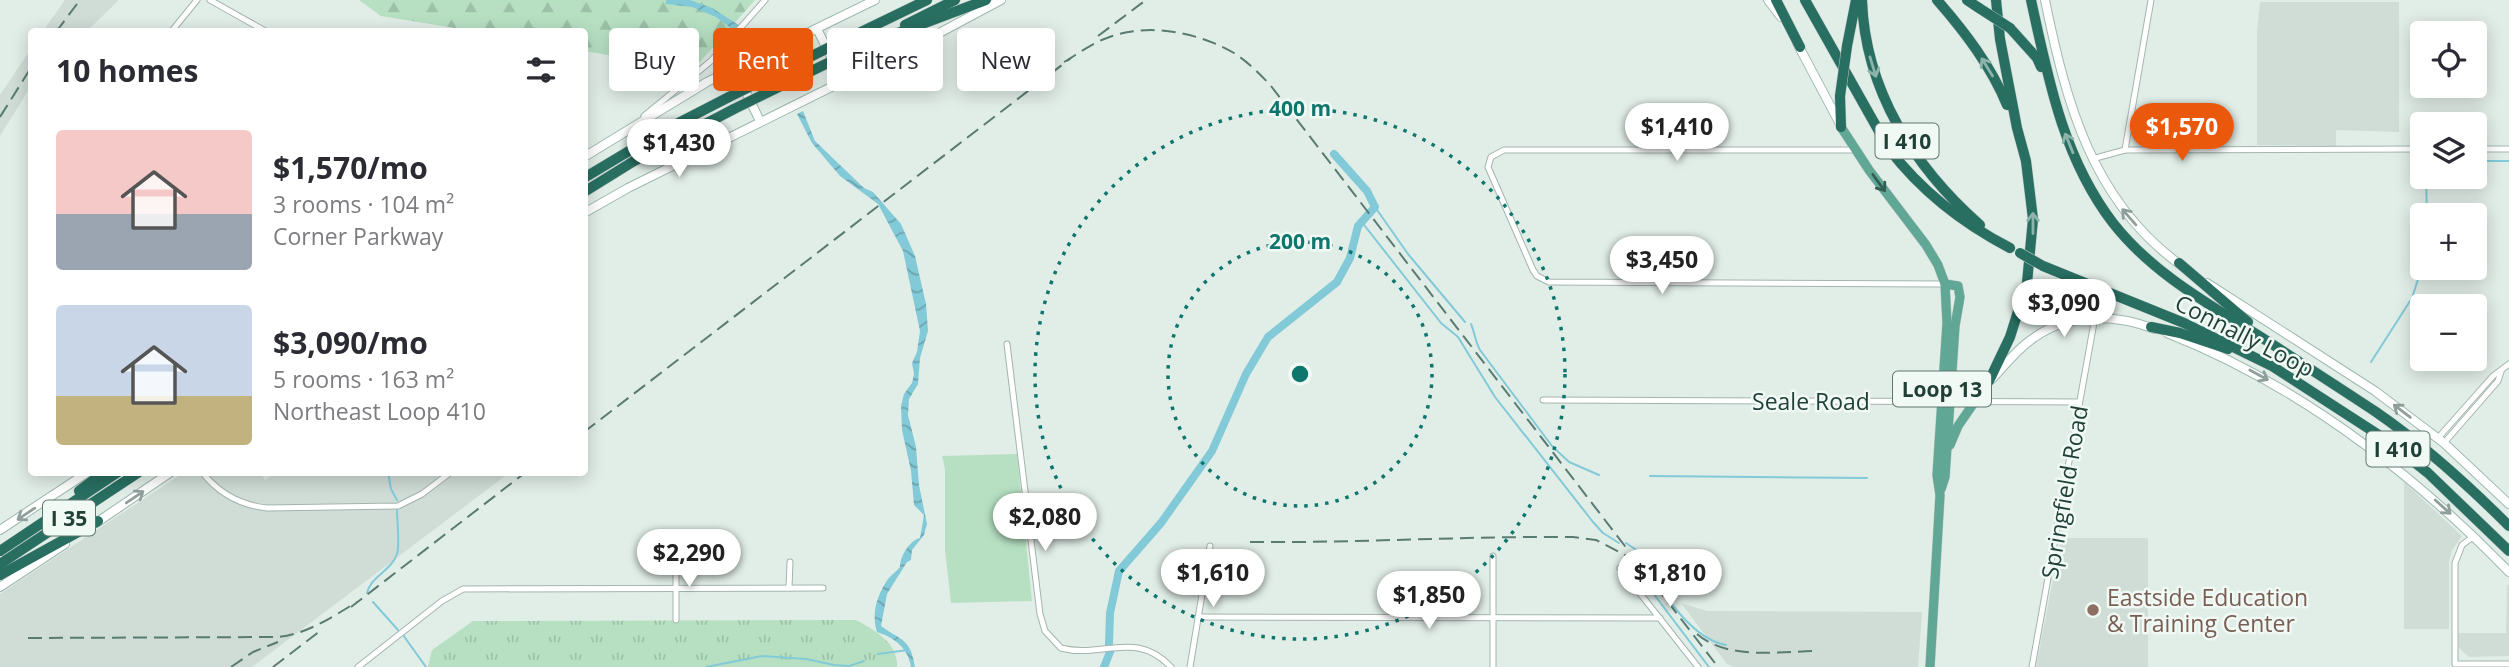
<!DOCTYPE html>
<meta charset="utf-8">
<style>
:root{--surface:#fff;--page:#f7f7f7;--text:#2b2b33;--muted:#7c7c81;--accent:#ea580c}
body{margin:0;font-family:"Open Sans",sans-serif;background:var(--page);color:var(--text);height:100vh;display:flex;flex-direction:column;font-size:26px;white-space:nowrap}
*{box-sizing:border-box;margin:0}
p{font-size:23px;color:var(--muted)}
.icon{flex:none;width:38px;height:38px;fill:none;stroke:currentColor;stroke-width:2;stroke-linecap:round;stroke-linejoin:round}
.map{position:relative;flex:1;overflow:hidden}
.panel{position:absolute;left:28px;top:28px;width:560px;height:448px;display:flex;flex-direction:column;background:var(--surface);border-radius:7px;box-shadow:0 4px 18px #0003}
.panel>*{flex:none}
.guide{position:absolute;left:609px;top:28px;width:665px;height:63px;display:flex;gap:14px}
.tools{position:absolute;left:2410px;top:21px;display:grid;gap:14px}
.tools a{display:grid;place-items:center;width:77px;height:77px;border-radius:7px;background:var(--surface);box-shadow:0 4px 18px #0003;font-size:35px}
.price{position:absolute;translate:-50% -60px;padding:0 16px;border-radius:24px;background:#fff;color:#222;font-size:23px;line-height:46px;filter:drop-shadow(0 2px 4px #0008)}
.price::after{content:'';position:absolute;left:50%;top:42px;width:21px;height:16px;margin-left:-10px;background:inherit;clip-path:polygon(0 0,100% 0,50% 100%)}
.price.on{background:var(--accent);color:#fff}
ul{padding:0;list-style:none}
li{display:flex;align-items:center;gap:21px;height:175px;padding:0 28px}
li span{display:grid;place-items:center;flex:none;width:196px;height:140px;border-radius:7px;color:#555}
li>.icon{margin-inline-start:auto}
span .icon{width:84px;height:84px;fill:#fffc;stroke-width:1}
li b{font-size:30px}
h2{display:flex;justify-content:space-between;align-items:center;height:84px;padding:0 28px;font-size:30px}
.pill{padding:0 24px;border-radius:7px;background:var(--surface);box-shadow:0 4px 18px #0003;font-size:24px;line-height:63px}
.pill.on{background:var(--accent);color:#fff}
.map>svg:first-child{display:block}
.built{fill:#cfddd6}
.forest{fill:url(#forest-firs)}
.park{fill:url(#park-tufts)}
.pitch{fill:#b7e0c3}
.water{fill:url(#water-waves)}
.lines{fill:none;stroke-linecap:round;stroke-linejoin:round}
.stream{stroke:#83cad8;stroke-width:2}
.river{stroke:#83cad8;stroke-width:8}
.street-casing{stroke:#a3b5af;stroke-width:7}
.secondary-casing{stroke:#9ebab0;stroke-width:10}
.primary-casing{stroke:#c0c9c7;stroke-width:10}
.highway-casing{stroke:#c0c9c7;stroke-width:11}
.street{stroke:#fff;stroke-width:5}
.secondary{stroke:#fff;stroke-width:8}
.primary{stroke:#60a795;stroke-width:9}
.highway{stroke:#286f61;stroke-width:10}
.rail{stroke:#597b72;stroke-width:2;stroke-dasharray:14 7;stroke-linecap:butt}
.highway-bridge-casing{stroke:#c0c9c7;stroke-width:11;stroke-linecap:butt}
.highway-bridge{stroke:#286f61;stroke-width:10}
.oneway{stroke:#8cb4ab}
.oneway2{stroke:#325e53}
.oneway3{stroke:#8f9f9b}
.ring{fill:none;stroke:#0f766e;stroke-width:3.5;stroke-dasharray:3.5 7}
.education-dot{fill:#8d6e63;stroke:#f1f9f5;stroke-width:2.5}
.labels{text-anchor:middle;dominant-baseline:central;stroke-width:5;stroke-linejoin:round;paint-order:stroke}
.shield{fill:#f1f9f5;stroke:#5e7770;stroke-width:2}
.shield-label{font-size:21px;font-weight:bold;fill:#1f3f37}
.street-label{font-size:23px;fill:#1f3f37;stroke:#f1f9f5}
.education-label{font-size:23px;fill:#785e54;stroke:#f1f9f5;text-anchor:start}
.centre{fill:#0f766e;stroke:#f1f9f5;stroke-width:3.5}
.ring-label{font-size:21px;text-anchor:middle;font-weight:bold;fill:#0f766e;stroke:#f1f9f5;stroke-width:5;stroke-linejoin:round;paint-order:stroke}
</style>
<div class="map">
<svg width="2509" height="667" viewBox="0 0 2509 667">
<defs>
<pattern id="forest-firs" width="22" height="20" patternUnits="userSpaceOnUse" patternTransform="scale(1.75)"><rect width="22" height="20" fill="#b7e0c3"/><path d="M5 1l3.5 6h-7zM16 11l3.5 6h-7z" fill="#9dc1a8"/></pattern>
<pattern id="park-tufts" width="24" height="20" patternUnits="userSpaceOnUse" patternTransform="scale(1.75)"><rect width="24" height="20" fill="#b7e0c3"/><path d="M3 7l-1-3M5 7V3M7 7l1-3M15 17l-1-3M17 17v-4M19 17l1-3" fill="none" stroke="#9dc1a8"/></pattern>
<pattern id="water-waves" width="16" height="10" patternUnits="userSpaceOnUse" patternTransform="scale(1.75)"><rect width="16" height="10" fill="#83cad8"/><path d="M0 5q4-4 8 0t8 0" fill="none" stroke="#6ba5b0"/></pattern>
</defs>
<rect width="100%" height="100%" fill="#e1ede7"/>
<!-- built -->
<g class="built">
<polygon points="65,0 119,0 87,31 43,31"/>
<polygon points="2260,2 2399,2 2399,132 2336,130 2336,146 2257,145 2257,32"/>
<polygon points="31,49 31,86 0,136 0,95"/>
<polygon points="276,472 509,473 252,667 0,667 0,594 183,473 260,473 265,480"/>
<polygon points="2404,482 2462,536 2452,550 2449,560 2449,629 2404,629"/>
<polygon points="2061,538 2148,538 2148,667 2036,667"/>
<polygon points="2507,584 2509,586 2509,656 2469,657 2459,648 2458,633 2506,633"/>
<polygon points="1681,603 1707,611 1922,612 1918,667 1734,667 1727,664"/>
</g>
<!-- forest -->
<polygon class="forest" points="359,0 755,0 683,81 671,89 648,62 585,51 584,32 473,31 381,16"/>
<!-- park -->
<path class="park" d="M856,620c18,10 43,23 41,47h-469l4,-17 41,-29z"/>
<!-- pitch -->
<polygon class="pitch" points="1017,454 1032,601 951,603 945,550 945,469 942,456"/>
<!-- water -->
<g class="water">
<polygon points="666,0 690,0 712,8 745,29 745,35 751,40 755,37 764,48 759,49 733,33 732,29 716,17 692,7 666,4"/>
<path d="M803,111l12,30 49,47 9,4 28,32 14,32 11,48 2,27 -8,27 -2,26 -9,15 -1,16 8,32 3,38 8,39 -3,11 -12,15 -1,10 -4,2 -20,32 -6,32c20,15 29,11 34,41h-4c-3,-19 -16,-29 -34,-35 -6,-18 0,-37 11,-53 4,-5 8,-7 12,-12 0,-11 10,-27 20,-29l4,-23 -10,-10 -3,-34 -9,-41 -1,-24 3,-12 8,-11 2,-9 -2,-11 5,-11 3,-21 -17,-80 -25,-47 -38,-28 -28,-33 -14,-27 -1,-2z"/>
</g>
<g class="lines">
<!-- stream -->
<g class="stream">
<polyline points="2474,161 2509,161"/>
<polyline points="2426,177 2427,215"/>
<polyline points="1375,207 1408,254 1465,322"/>
<polyline points="1361,221 1441,323 1458,337 1495,397 1593,522 1603,533 1619,543"/>
<path d="M1471,324c4,9 4,17 9,26l72,96 17,16 30,13"/>
<polyline points="2371,362 2412,298 2422,267"/>
<polyline points="388,472 391,489 397,500"/>
<polyline points="1650,476 1867,478"/>
<path d="M1626,543l9,6c21,31 51,89 91,96"/>
<path d="M367,593c3,-16 25,-23 30,-39 3,-9 0,-33 0,-44"/>
<polyline points="1653,593 1709,667"/>
<polyline points="373,602 398,630"/>
<polyline points="403,635 426,667"/>
<polyline points="878,654 908,650"/>
<polyline points="706,667 762,656 806,659 834,665 849,666 864,661"/>
</g>
<!-- river -->
<g class="river">
<polyline points="1109,644 1110,613 1119,571 1161,523 1212,451 1246,374 1268,337 1337,282 1350,258 1358,226 1375,207 1367,191 1334,154"/>
<polyline points="1104,667 1110,652"/>
</g>
<defs>
<g id="street">
<polyline points="210,0 267,32"/>
<polyline points="171,32 197,0"/>
<polyline points="724,48 734,68"/>
<polyline points="644,116 711,61 765,0"/>
<polyline points="2474,149 2509,149"/>
<polyline points="1855,150 1504,150 1491,157 1488,167 1533,270 1537,276 1549,282 1945,284"/>
<polyline points="2125,150 2151,0"/>
<polyline points="2092,159 2125,150 2422,149"/>
<path d="M1007,344l33,270 5,17 16,17c41,11 74,-19 110,19"/>
<polyline points="1543,400 2079,402"/>
<polyline points="2438,438 2493,376 2509,364"/>
<polyline points="2444,443 2498,381 2501,372"/>
<path d="M202,472c17,22 38,33 65,36l131,-2 24,-12 29,-22"/>
<polyline points="2474,536 2462,545 2455,563 2455,664 2509,664"/>
<polyline points="676,558 676,620"/>
<polyline points="1194,566 1207,569"/>
<polyline points="1620,568 1698,667"/>
<polyline points="789,588 790,562"/>
<polyline points="1198,617 1660,618"/>
<polyline points="358,667 442,601 463,589 823,588"/>
<polyline points="1190,667 1210,546"/>
<polyline points="1493,667 1493,556"/>
<polyline points="2032,667 2095,317"/>
</g>
<g id="secondary">
<polyline points="1768,0 1781,17"/>
<path d="M2045,0c21,102 47,202 137,266"/>
<polyline points="817,29 843,80"/>
<polyline points="1797,43 1840,124"/>
<polyline points="734,68 760,121"/>
<polyline points="584,157 707,82 875,0"/>
<polyline points="584,213 628,188 928,39 1001,0"/>
<polyline points="2207,283 2375,391 2444,443 2509,504"/>
<path d="M2167,333c132,52 244,138 342,239"/>
<path d="M1992,379c13,-14 26,-31 43,-42 36,-25 80,-23 120,-8"/>
<polyline points="96,523 171,472"/>
<polyline points="0,530 88,472"/>
<polyline points="0,587 65,544"/>
</g>
<g id="primary">
<polyline points="1841,127 1869,170 1926,245 1938,265 1945,284 1947,323 1937,475 1940,495 1930,667"/>
<polyline points="1950,445 1958,426 1989,381"/>
<polyline points="1941,489 1945,477 1955,326 1960,297 1958,286 1945,284"/>
</g>
<g id="highway">
<polyline points="1776,0 1800,47"/>
<path d="M1805,0l84,149c33,43 73,74 121,99"/>
<path d="M1862,0c3,90 52,167 118,225"/>
<path d="M1937,0c28,32 54,66 70,105"/>
<polyline points="1967,0 1979,8"/>
<path d="M2031,0c17,78 32,158 82,223 43,55 107,87 165,125 32,21 65,42 98,64 48,33 92,73 133,114"/>
<polyline points="905,25 955,0"/>
<polyline points="2010,28 2037,58 2041,67"/>
<polyline points="1847,46 1856,0"/>
<polyline points="830,47 927,0"/>
<polyline points="858,48 986,0"/>
<polyline points="836,59 864,45"/>
<polyline points="1840,96 1841,127"/>
<polyline points="584,178 659,133 729,97"/>
<polyline points="584,192 634,161 734,109"/>
<polyline points="2179,263 2248,322"/>
<polyline points="2043,266 2184,323 2272,366 2388,441 2428,473 2509,551"/>
<polyline points="2151,327 2180,333 2228,349"/>
<polyline points="1989,381 2010,337 2027,283 2033,219 2026,161 2017,128 2000,39 1996,0"/>
<polyline points="79,491 104,472"/>
<polyline points="0,551 118,472"/>
<polyline points="0,564 139,472"/>
<polyline points="0,575 98,521"/>
</g>
</defs>
<!-- street casing -->
<use href="#street" class="street-casing"/>
<!-- secondary casing -->
<use href="#secondary" class="secondary-casing"/>
<!-- primary casing -->
<use href="#primary" class="primary-casing"/>
<!-- highway casing -->
<use href="#highway" class="highway-casing"/>
<!-- street -->
<use href="#street" class="street"/>
<!-- secondary -->
<use href="#secondary" class="secondary"/>
<!-- primary -->
<use href="#primary" class="primary"/>
<!-- highway -->
<use href="#highway" class="highway"/>
<!-- rail -->
<g class="rail">
<polyline points="56,32 80,0"/>
<polyline points="1098,36 1146,0"/>
<path d="M1064,62c14,-8 28,-19 43,-24 40,-16 91,-6 127,15 14,9 26,21 37,33l447,581"/>
<polyline points="0,117 32,66"/>
<polyline points="584,432 1071,58"/>
<path d="M1250,542c108,1 215,-6 323,-5l23,3 31,16"/>
<polyline points="351,607 526,472"/>
<path d="M1697,634c31,27 84,17 122,17"/>
<path d="M28,638l251,-1c30,-4 53,-20 78,-35"/>
<polyline points="231,667 253,652 278,642"/>
<polyline points="273,667 320,631"/>
</g>
<defs>
<g id="highway-bridge">
<polyline points="1979,8 2010,28"/>
<polyline points="1840,96 1847,46"/>
<polyline points="729,97 830,47"/>
<polyline points="734,109 836,59"/>
<polyline points="2020,253 2043,266"/>
</g>
</defs>
<!-- highway-bridge casing -->
<use href="#highway-bridge" class="highway-bridge-casing"/>
<!-- highway-bridge -->
<use href="#highway-bridge" class="highway-bridge"/>
</g>
<!-- one-way arrows -->
<defs><path id="oneway-shaft" d="M-6 0H5M1.5-3L5.5 0L1.5 3" fill="none" stroke-width="1.6" stroke-linecap="round" stroke-linejoin="round" transform="scale(1.75)"/></defs>
<g class="oneway">
<use href="#oneway-shaft" transform="translate(1873 67) rotate(73)"/>
<use href="#oneway-shaft" transform="translate(1987 67) rotate(-122)"/>
<use href="#oneway-shaft" transform="translate(2069 143) rotate(-112)"/>
<use href="#oneway-shaft" transform="translate(2033 223) rotate(-90)"/>
</g>
<use class="oneway2" href="#oneway-shaft" transform="translate(1879 183) rotate(54)"/>
<g class="oneway3">
<use href="#oneway-shaft" transform="translate(2129 217) rotate(-131)"/>
<use href="#oneway-shaft" transform="translate(2259 375) rotate(29)"/>
<use href="#oneway-shaft" transform="translate(2402 411) rotate(-143)"/>
<use href="#oneway-shaft" transform="translate(135 497) rotate(-34)"/>
<use href="#oneway-shaft" transform="translate(2443 507) rotate(42)"/>
<use href="#oneway-shaft" transform="translate(26 514) rotate(146)"/>
</g>
<!-- distance rings -->
<g class="ring">
<circle cx="1300" cy="374" r="132"/>
<circle cx="1300" cy="374" r="265"/>
</g>
<!-- markers -->
<circle class="education-dot" cx="2093" cy="610" r="7"/>
<g class="labels">
<!-- shield labels -->
<g class="shield">
<rect x="1875.5" y="123.5" width="63" height="35" rx="5"/>
<rect x="1893" y="371.5" width="98" height="35" rx="5"/>
<rect x="2366.5" y="431.5" width="63" height="35" rx="5"/>
<rect x="43" y="500.5" width="52" height="35" rx="5"/>
</g>
<g class="shield-label">
<text x="1907" y="141">I 410</text>
<text x="1942" y="389">Loop 13</text>
<text x="2398" y="449">I 410</text>
<text x="69" y="518">I 35</text>
</g>
<!-- street labels -->
<g class="street-label">
<text transform="translate(2245 335) rotate(27)">Connally Loop</text>
<text x="1811" y="401">Seale Road</text>
<text transform="translate(2064 492) rotate(-80)">Springfield Road</text>
</g>
<!-- education labels -->
<g class="education-label">
<text x="2107" y="597">Eastside Education<tspan x="2107" dy="26">&amp; Training Center</tspan></text>
</g>
</g>
<circle cx="1300" cy="374" r="10" class="centre"/>
<g class="ring-label">
<text x="1300" y="116">400 m</text>
<text x="1300" y="249">200 m</text>
</g>
</svg>
<div class="tools">
<a><svg class="icon" aria-label="locate" viewBox="0 0 24 24"><circle cx="12" cy="12" r="6"/><path d="M12 2v4M12 18v4M2 12h4M18 12h4"/></svg></a>
<a><svg class="icon" aria-label="layers" viewBox="0 0 24 24"><path d="M12 4l9 5-9 5-9-5zM3 14l9 5 9-5"/></svg></a>
<a>+</a>
<a>−</a>
</div>
<b class="price" style="left:1677px;top:163px">$1,410</b>
<b class="price on" style="left:2182px;top:163px">$1,570</b>
<b class="price" style="left:679px;top:179px">$1,430</b>
<b class="price" style="left:1662px;top:296px">$3,450</b>
<b class="price" style="left:2064px;top:339px">$3,090</b>
<b class="price" style="left:1045px;top:553px">$2,080</b>
<b class="price" style="left:689px;top:589px">$2,290</b>
<b class="price" style="left:1213px;top:609px">$1,610</b>
<b class="price" style="left:1670px;top:609px">$1,810</b>
<b class="price" style="left:1429px;top:631px">$1,850</b>
<div class="guide">
<a class="pill">Buy</a>
<a class="pill on">Rent</a>
<a class="pill">Filters</a>
<a class="pill">New</a>
</div>
<section class="panel">
<h2>10 homes<svg class="icon" aria-label="filters" viewBox="0 0 24 24"><path d="M4 7h16M4 17h16"/><circle cx="9" cy="7" r="2"/><circle cx="15" cy="17" r="2"/></svg></h2>
<ul>
<li><span style="background:linear-gradient(#f6c9c9 60%,#9aa5b1 0)"><svg class="icon" aria-label="home" viewBox="0 0 24 24"><path d="M3 11l9-7 9 7M6 9v11h12V9"/></svg></span><div><b>$1,570/mo</b><p>3 rooms · 104 m²</p><p>Corner Parkway</p></div></li>
<li><span style="background:linear-gradient(#c9d6e8 65%,#c2b280 0)"><svg class="icon" aria-label="home" viewBox="0 0 24 24"><path d="M3 11l9-7 9 7M6 9v11h12V9"/></svg></span><div><b>$3,090/mo</b><p>5 rooms · 163 m²</p><p>Northeast Loop 410</p></div></li>
</ul>
</section>
</div>
